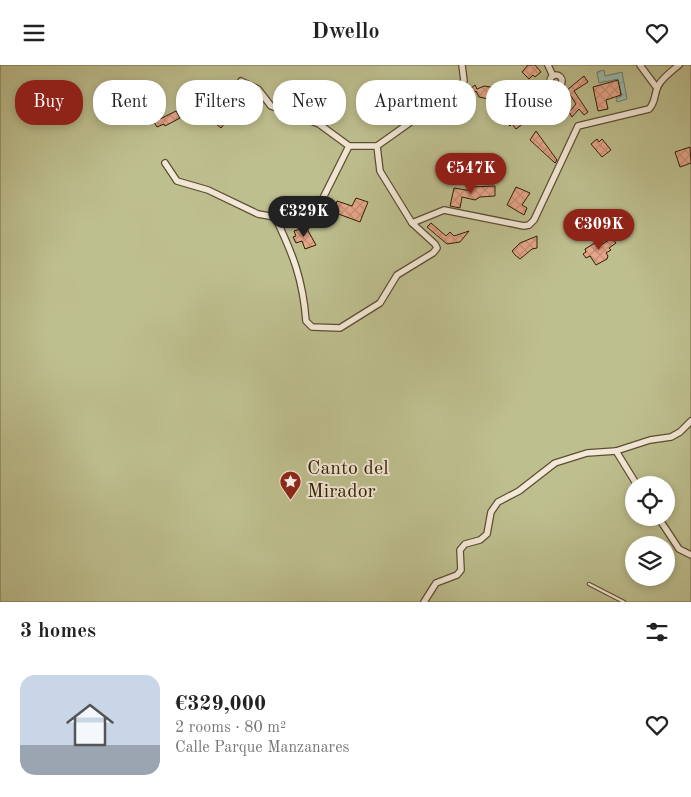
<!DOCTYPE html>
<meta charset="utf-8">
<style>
:root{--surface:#fff;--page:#f2f2f2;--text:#222;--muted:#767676;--line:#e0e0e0;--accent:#8f2418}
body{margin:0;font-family:"Old Standard TT",serif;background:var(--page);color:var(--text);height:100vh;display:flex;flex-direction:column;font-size:19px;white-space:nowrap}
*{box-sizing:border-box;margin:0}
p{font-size:16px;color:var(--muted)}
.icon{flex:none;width:28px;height:28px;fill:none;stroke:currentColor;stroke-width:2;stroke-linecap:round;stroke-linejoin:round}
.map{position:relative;height:537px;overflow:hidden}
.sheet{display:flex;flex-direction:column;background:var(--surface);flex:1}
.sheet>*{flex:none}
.guide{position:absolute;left:15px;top:15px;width:661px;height:45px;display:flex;gap:10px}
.controls{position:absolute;left:625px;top:411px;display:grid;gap:10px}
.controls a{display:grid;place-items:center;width:50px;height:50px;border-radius:50%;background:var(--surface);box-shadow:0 2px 8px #0003;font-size:25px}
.price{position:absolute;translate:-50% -42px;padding:0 11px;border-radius:18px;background:var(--accent);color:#fff;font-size:16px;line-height:32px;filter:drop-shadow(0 1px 2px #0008)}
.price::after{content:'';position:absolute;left:50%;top:30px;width:15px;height:11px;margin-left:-8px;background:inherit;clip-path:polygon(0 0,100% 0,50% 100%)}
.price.active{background:#222;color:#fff}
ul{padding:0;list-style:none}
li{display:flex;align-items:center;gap:15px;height:125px;padding:0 20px}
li+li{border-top:1px solid var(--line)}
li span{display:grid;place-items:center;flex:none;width:140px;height:100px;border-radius:15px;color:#555}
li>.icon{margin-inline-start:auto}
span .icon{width:60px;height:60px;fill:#fffc;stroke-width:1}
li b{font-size:21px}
h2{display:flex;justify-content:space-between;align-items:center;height:60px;padding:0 20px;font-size:21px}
.tag{padding:0 18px;border-radius:20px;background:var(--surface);box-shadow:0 2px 8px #0003;font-size:18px;line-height:45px}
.tag.active{background:var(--accent);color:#fff}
header{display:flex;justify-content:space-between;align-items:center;height:65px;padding:0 20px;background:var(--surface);font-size:22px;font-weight:600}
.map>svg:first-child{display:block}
.park{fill:#bebf8f;stroke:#766e49;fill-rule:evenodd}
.water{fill:url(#water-waves);stroke:#6f7d6a}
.building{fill:url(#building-cross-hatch);stroke:#2f1d03}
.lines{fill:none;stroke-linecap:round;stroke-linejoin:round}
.lane-casing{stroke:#5e4d33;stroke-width:4.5}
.street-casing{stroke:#5e4d33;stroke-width:8}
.lane{stroke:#f3e9d8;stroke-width:2.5}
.street{stroke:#f3e9d8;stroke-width:5.5}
.labels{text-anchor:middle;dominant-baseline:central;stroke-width:4;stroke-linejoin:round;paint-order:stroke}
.poi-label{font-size:20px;fill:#2f1d03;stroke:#f3e9d8;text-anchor:start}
</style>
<header><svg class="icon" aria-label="menu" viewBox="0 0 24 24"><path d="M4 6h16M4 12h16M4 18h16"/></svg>Dwello<svg class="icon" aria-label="heart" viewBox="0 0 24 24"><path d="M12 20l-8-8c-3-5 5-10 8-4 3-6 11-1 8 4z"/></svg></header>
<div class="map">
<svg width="691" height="537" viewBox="0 0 691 537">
<defs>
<pattern id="water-waves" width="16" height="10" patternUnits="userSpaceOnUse" patternTransform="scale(1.25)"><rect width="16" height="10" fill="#9abdaf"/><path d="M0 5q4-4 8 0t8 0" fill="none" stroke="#85a295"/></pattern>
<pattern id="building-cross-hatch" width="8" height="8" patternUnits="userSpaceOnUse" patternTransform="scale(1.25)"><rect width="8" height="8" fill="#e6a689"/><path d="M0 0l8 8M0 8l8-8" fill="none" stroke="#c68e75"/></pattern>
</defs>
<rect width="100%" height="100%" fill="#edddc3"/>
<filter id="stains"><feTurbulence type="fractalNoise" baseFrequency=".004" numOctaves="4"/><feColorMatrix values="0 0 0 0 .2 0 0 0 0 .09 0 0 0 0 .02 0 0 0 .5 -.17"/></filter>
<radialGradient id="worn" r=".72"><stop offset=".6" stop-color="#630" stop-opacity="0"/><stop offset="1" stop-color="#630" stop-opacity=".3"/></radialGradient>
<!-- park -->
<path class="park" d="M0,0h691v537h-691zM634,420h32v32h-32zM634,480h32v32h-32z"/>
<!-- water -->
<polygon class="water" points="604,5 605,11 622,7 627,34 617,37 616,33 622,31 618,14 599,18 597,7"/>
<!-- building -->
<g class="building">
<polygon points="528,0 535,0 541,7 535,12 533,10 529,14 522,7"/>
<polygon points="584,11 588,17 574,26 588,47 584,50 579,44 572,52 569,47 576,39 567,25"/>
<polygon points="618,15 621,30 606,35 608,44 598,46 593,22"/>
<polygon points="429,16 430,18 434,17 435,24 416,27 416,22 422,20 421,17"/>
<polygon points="475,20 477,24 484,21 496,23 493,35 479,32 476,26 472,30 470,24"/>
<polygon points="203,29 227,55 221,63 194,41"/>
<polygon points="391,30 396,42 386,47 380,35"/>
<polygon points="504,44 509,50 515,46 524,58 516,64 512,59 510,61 499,48"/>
<polygon points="176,46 180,53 165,61 164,59 157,62 154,57"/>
<polygon points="536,66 557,95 555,98 530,75"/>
<polygon points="597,74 599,77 602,74 611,85 602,92 591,79"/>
<polygon points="690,82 691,98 680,102 675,87"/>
<polygon points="495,121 495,131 480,132 475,135 462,132 460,143 450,141 454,123 472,126 472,122"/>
<polygon points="516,122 530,128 522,140 527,143 524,150 507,140"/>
<polygon points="356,133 368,137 360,157 333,147 337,136 352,141"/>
<polygon points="431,158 446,171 450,167 454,171 469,166 460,177 447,179 427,162"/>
<polygon points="300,164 301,167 307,164 316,180 305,184 302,176 296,178 293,172 296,171 294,166"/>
<polygon points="537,171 537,183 532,184 520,194 515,190 512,186 520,178"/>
<polygon points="612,173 616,178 609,183 611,185 606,188 608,191 607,194 596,200 590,191 586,193 583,189 586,187 585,184 598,176 601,180"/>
</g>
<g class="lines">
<defs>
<polyline id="lane" points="589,519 624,537"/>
<g id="street">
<polyline points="548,0 553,11"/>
<polyline points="640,0 657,23"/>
<circle cx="556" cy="16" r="6"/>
<polyline points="241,16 258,24 271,41 319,59 349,81 377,81"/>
<path d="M165,98l12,18 31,9 50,24 17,3c18,37 28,63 31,104l6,6 28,1 40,-25 17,-28 36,-22 4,-5 -2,-4 -23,-21 -32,-52 -3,-25 83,-59 4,-6 -2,-16"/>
<polyline points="275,152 282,148 303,147 322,135 349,81"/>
<path d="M412,158l32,-13 80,16 5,-1 5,-5 44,-94 71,-17c7,-7 5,-15 9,-23 5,-9 14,-15 21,-21"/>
<polyline points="616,386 637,420"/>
<polyline points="658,452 679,484 691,490"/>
<polyline points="424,537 436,518 457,510 461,505 460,485 465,479 480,475 487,469 491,447 498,437 519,426 555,398 587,388 616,386 650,375 671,372 680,367 691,356"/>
</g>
</defs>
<!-- lane casing -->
<use href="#lane" class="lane-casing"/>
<!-- street casing -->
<use href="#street" class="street-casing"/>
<!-- lane -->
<use href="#lane" class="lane"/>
<!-- street -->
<use href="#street" class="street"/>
</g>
<!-- icons -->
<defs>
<symbol id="sight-pin" viewBox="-11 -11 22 30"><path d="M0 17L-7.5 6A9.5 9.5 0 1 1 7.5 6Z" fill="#8f2418" stroke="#f3e9d8"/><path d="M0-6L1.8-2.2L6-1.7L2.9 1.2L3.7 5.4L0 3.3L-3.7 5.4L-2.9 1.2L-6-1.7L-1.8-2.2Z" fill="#fff"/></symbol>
</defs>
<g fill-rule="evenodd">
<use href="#sight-pin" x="278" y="404" width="25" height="34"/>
</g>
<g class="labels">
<!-- poi labels -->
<g class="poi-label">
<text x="307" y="404">Canto del<tspan x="307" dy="23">Mirador</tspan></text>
</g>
</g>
<rect width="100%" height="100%" filter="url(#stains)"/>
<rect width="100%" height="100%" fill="url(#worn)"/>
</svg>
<div class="controls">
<a><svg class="icon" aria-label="locate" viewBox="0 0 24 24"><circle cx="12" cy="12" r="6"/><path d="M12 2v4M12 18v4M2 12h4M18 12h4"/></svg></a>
<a><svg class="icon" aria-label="layers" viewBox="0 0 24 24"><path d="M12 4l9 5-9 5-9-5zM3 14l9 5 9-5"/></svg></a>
</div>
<b class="price" style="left:471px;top:130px">€547K</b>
<b class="price active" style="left:304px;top:173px">€329K</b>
<b class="price" style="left:599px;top:186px">€309K</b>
<div class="guide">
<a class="tag active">Buy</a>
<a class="tag">Rent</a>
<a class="tag">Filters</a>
<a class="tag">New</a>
<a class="tag">Apartment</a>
<a class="tag">House</a>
</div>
</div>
<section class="sheet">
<h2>3 homes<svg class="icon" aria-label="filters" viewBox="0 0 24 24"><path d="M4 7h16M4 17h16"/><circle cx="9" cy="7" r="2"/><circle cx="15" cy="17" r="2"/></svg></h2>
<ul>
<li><span style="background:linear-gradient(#c9d6e8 70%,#9aa5b1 0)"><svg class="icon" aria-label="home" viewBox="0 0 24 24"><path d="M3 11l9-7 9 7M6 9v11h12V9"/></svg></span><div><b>€329,000</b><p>2 rooms · 80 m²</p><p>Calle Parque Manzanares</p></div><svg class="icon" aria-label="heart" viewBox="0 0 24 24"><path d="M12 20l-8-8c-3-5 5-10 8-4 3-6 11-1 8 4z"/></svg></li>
</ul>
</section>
